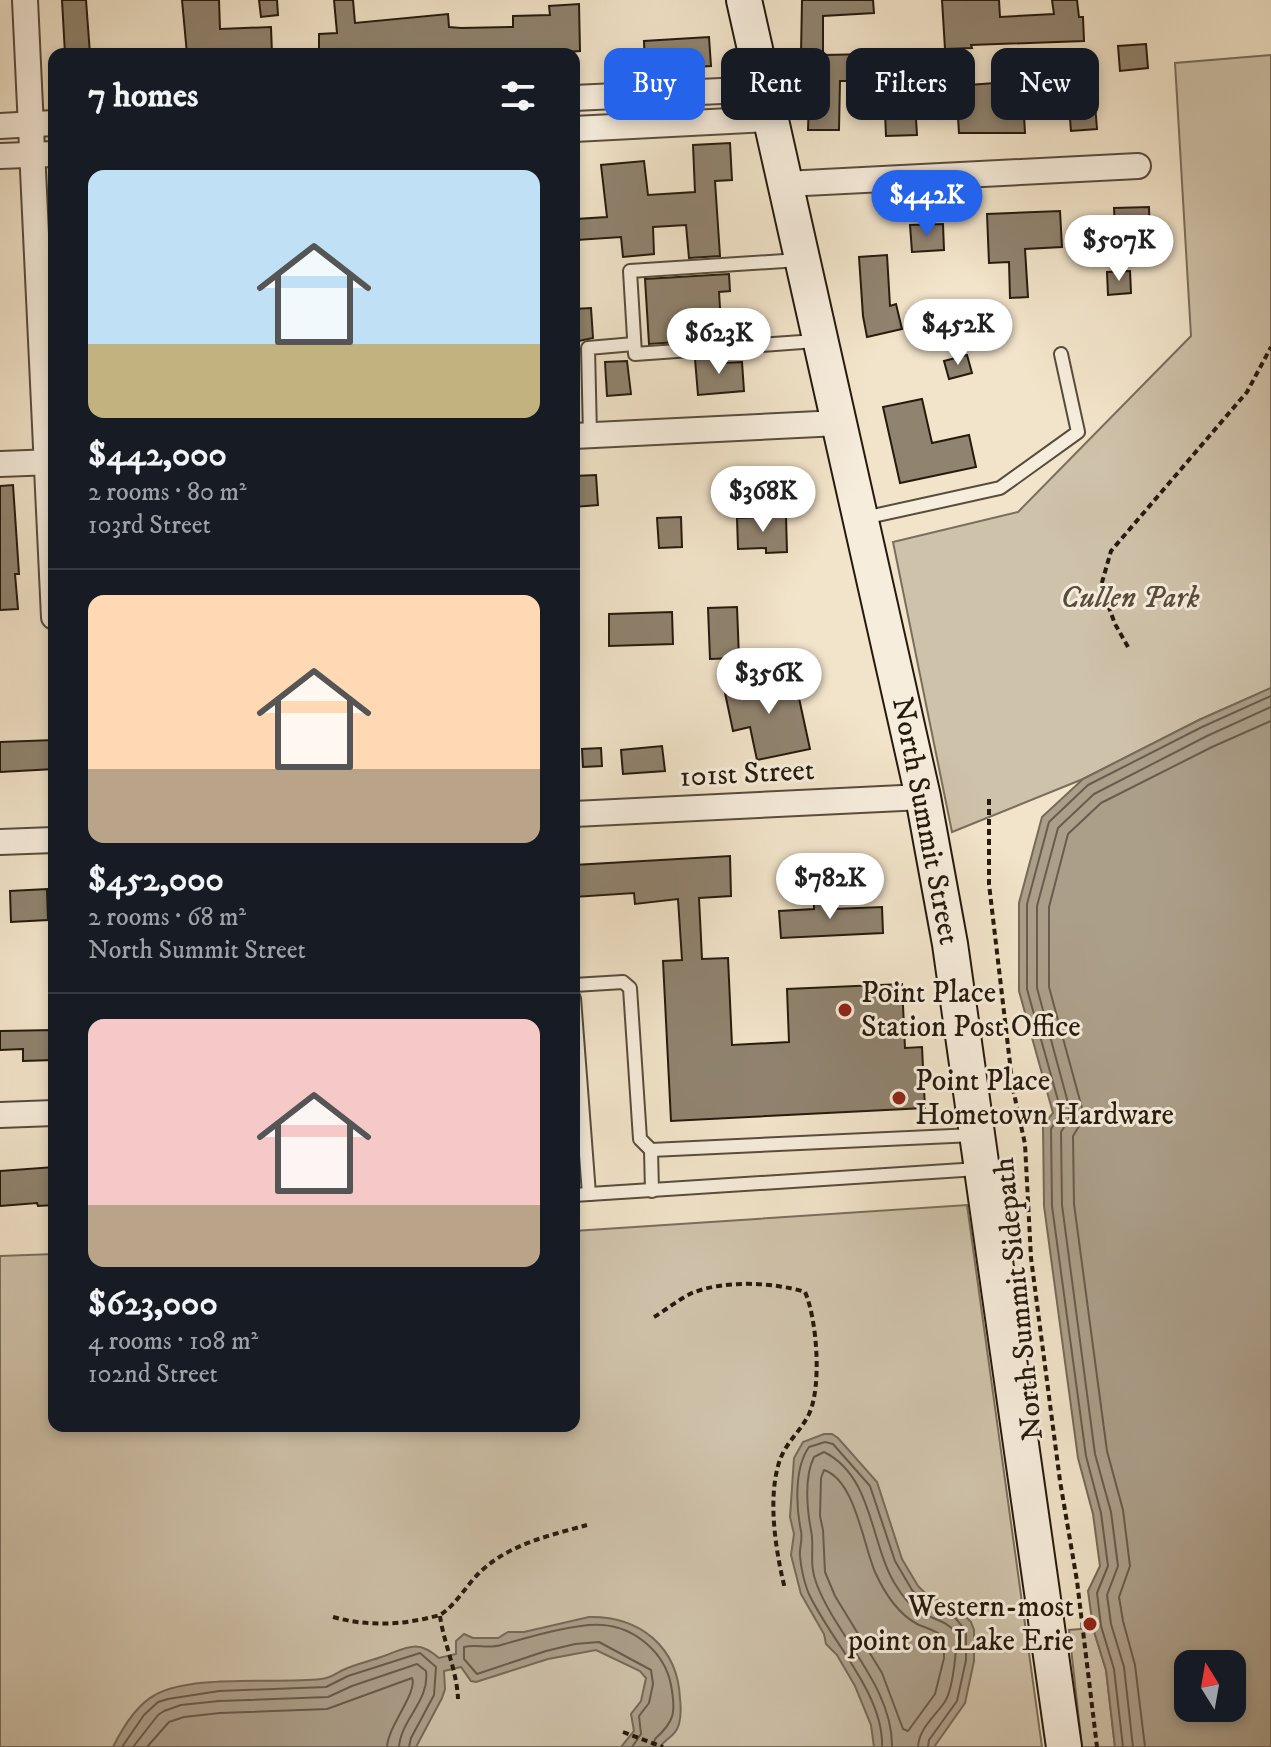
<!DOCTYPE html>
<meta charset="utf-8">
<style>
:root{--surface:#171b24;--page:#242831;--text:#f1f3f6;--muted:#9ea1a6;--line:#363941;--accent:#2563eb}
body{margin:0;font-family:"IM FELL DW Pica",serif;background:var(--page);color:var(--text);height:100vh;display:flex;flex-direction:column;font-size:30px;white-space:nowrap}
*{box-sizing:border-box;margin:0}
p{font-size:26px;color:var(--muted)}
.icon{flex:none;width:44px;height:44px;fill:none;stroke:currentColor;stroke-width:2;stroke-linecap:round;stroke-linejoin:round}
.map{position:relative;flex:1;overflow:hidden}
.panel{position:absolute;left:48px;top:48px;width:532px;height:1384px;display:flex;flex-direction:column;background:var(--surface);border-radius:16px;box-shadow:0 4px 12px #0003}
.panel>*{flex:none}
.banner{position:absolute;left:604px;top:48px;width:546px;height:72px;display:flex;gap:16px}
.needle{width:52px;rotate:349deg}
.buttons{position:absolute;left:1174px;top:1650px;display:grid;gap:16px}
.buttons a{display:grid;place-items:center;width:72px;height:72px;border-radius:16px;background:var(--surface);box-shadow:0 4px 12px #0003;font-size:40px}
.price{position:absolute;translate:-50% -68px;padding:0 18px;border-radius:28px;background:#fff;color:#222;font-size:26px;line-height:52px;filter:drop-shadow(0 2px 4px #0008)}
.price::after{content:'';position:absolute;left:50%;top:48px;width:24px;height:18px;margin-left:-12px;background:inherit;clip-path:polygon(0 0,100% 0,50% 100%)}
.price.active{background:var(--accent);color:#fff}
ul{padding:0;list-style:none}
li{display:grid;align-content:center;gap:16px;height:424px;padding:0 40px}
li+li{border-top:2px solid var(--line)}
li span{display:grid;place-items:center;height:248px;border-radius:16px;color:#555}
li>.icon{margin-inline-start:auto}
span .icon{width:144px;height:144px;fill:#fffc;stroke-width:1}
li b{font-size:34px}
h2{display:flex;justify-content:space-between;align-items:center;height:96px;padding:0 40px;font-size:34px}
.tag{padding:0 28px;border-radius:16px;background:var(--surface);box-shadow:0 4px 12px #0003;font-size:28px;line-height:72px}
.tag.active{background:var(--accent);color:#fff}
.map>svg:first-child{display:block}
.green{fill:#cfc2aa;stroke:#7a6e5c;stroke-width:2}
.water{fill:#ac9f8a;stroke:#766a58;stroke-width:2;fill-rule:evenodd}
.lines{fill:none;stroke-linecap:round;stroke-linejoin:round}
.shore{stroke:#685c4c;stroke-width:2}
.building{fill:#90836f;stroke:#251a0d;stroke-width:2}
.service-casing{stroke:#584c3c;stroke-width:16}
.minor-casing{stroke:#584c3c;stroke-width:28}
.secondary-casing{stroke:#251a0d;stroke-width:38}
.path{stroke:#251a0d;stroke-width:4;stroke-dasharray:6 4;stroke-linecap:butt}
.service{stroke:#f7eddd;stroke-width:12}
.minor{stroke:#f7eddd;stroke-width:24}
.secondary{stroke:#f7eddd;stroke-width:34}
.poi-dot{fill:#8f2418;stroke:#f7eddd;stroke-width:3}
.labels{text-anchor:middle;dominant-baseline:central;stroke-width:6;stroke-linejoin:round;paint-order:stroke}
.park-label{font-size:30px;font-style:italic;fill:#584c3c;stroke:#f7eddd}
.street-label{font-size:30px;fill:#251a0d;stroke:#f7eddd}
.poi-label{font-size:30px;fill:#251a0d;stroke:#f7eddd;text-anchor:start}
</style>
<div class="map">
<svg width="1271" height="1747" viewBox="0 0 1271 1747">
<rect width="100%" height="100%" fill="#f2e4ca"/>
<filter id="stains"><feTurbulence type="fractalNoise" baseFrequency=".0025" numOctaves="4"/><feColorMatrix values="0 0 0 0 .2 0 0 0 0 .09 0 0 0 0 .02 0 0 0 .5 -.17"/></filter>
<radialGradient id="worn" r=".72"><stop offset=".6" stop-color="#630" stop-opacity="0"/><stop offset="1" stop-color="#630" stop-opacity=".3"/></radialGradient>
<!-- green -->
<g class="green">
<polygon points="1271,55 1271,688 1199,720 1083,779 952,832 893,542 1018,512 1191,336 1175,63"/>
<polygon points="967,1205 1042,1747 0,1747 0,1256 54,1254 54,1426 574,1426 574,1231"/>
<polygon points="1093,1628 1106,1670 1115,1747 1082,1747 1069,1630"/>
</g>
<!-- water -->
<g class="water">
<path d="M1271,688v1059h-156l-9,-77 -13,-42 -5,-37 12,-25 -7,-52 -15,-56 -34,-252 -1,-81 10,-12 -34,-122v-88l23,-86 41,-38 116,-59zM1188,1664h44v44h-44z"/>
<polygon points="824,1434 832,1434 838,1438 877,1482 902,1559 918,1586 927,1595 957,1608 971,1622 974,1630 974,1661 965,1703 934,1747 874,1747 871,1725 855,1686 837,1655 826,1644 824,1634 801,1594 791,1555 794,1534 790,1517 794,1458 803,1442"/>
<path d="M589,1617c51,-1 89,30 91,82 1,8 1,17 -1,25 -3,12 -13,14 -19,23h-39l13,-16 -3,-17 10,-13 5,-23 -6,-7 -44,-21 -48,9 -72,23 -5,-1 -10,-14 -17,4 1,18 -3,9 -26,49h-303c9,-18 23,-42 42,-52 37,-21 122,-11 166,-16 8,0 14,-5 22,-9 12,-6 28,-9 41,-14 24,-9 34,-17 55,2l17,-4v-13l8,-7 9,4h25l10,-6h16z"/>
</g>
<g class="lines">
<!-- shore -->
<g class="shore">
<path d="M824,1470c31,10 39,74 51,102 9,20 22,41 42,52 10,5 20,6 27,14v20l-9,36 -27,37 -5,-2 -21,-56 -47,-77 -10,-24 -2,-42 -3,-14 1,-38z"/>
<polyline points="122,1747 144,1715 158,1702 168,1699 219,1691 326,1687 348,1676 420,1653 436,1667 434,1695 411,1738 409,1747"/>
<path d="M133,1747l25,-32 6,-4 17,-6 38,-4 109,-4 24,-11 65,-22 9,7c4,30 -25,48 -27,76"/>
<path d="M147,1747l22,-25 15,-5 36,-4 107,-4 85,-31c6,14 -24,48 -25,69"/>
<path d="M632,1747l9,-13 -2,-18 10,-13 4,-19 -2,-14 -52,-28 -24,2 -29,7 -69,23 -13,-15v-12c11,-3 25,2 37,-2 25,-7 75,-22 101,-20 33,2 63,28 69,60 5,27 4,36 -16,54l-2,8"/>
<path d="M882,1747c2,-54 -53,-108 -74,-155 -4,-11 -7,-24 -8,-36 -1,-8 3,-16 1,-25 -5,-24 -7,-63 8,-84l16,-5 8,2 37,42 25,75 17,29 11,12 29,12 14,17v29l-9,41 -28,39 -1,7"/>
<path d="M892,1747c1,-60 -55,-110 -75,-162 -9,-22 -2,-35 -6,-55 -4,-21 -7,-53 3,-73l10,-5c49,24 46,91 71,132 6,10 15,22 25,28 14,8 26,8 36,21 1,16 -3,58 -12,70 -10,14 -25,26 -26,44"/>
<polyline points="1123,1747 1114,1669 1101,1626 1097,1593 1108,1566 1101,1513 1086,1456 1052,1206 1051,1129 1061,1111 1027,989 1027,904 1049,822 1088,785 1202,727 1271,696"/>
<polyline points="1133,1747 1124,1667 1111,1624 1107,1595 1118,1566 1111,1512 1095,1454 1062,1205 1061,1132 1069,1119 1070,1110 1037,988 1037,906 1058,828 1094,794 1207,736 1271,707"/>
<polyline points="1145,1747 1135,1665 1123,1621 1119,1597 1130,1566 1123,1510 1107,1451 1074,1204 1073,1136 1081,1123 1082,1108 1049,987 1049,907 1068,834 1101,803 1212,747 1271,721"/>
</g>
</g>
<!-- building -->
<g class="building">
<polygon points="62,0 86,0 90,54 65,54"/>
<polygon points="182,0 219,0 220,29 271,27 272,54 187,54"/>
<polygon points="259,0 277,0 278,15 261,17"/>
<polygon points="334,0 353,0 355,23 448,14 449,27 461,28 513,27 513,16 550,15 549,6 579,4 580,51 540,54 319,54 319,34 337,33"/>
<polygon points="802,0 873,0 874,13 823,16 823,54 801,54"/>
<polygon points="942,0 999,0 1000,17 1054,14 1052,0 1077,0 1079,17 1083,17 1084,41 971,45 972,48 945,49"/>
<polygon points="709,37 711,66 645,70 644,41"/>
<polygon points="1146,44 1148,68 1120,71 1118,46"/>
<polygon points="870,54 870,81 840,81 839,130 808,130 809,101 824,100 824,55"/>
<polygon points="1022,81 1025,133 959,133 956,86"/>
<polygon points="914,87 917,135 886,136 884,88"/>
<polygon points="1094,92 1097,129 1071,131 1068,94"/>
<polygon points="730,143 732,180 715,181 720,256 689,258 686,225 653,227 654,254 623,257 621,237 577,240 576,219 607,217 601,165 644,161 648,195 695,192 693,145"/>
<polygon points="1149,207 1150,244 1116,246 1114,208"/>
<polygon points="1060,211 1062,247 1025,249 1028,297 1010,298 1009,262 989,263 987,214"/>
<polygon points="943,224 944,250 912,252 910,225"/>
<polygon points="887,255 890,306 896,304 902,329 867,337 863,316 859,257"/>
<polygon points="1130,271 1131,293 1108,295 1107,272"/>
<polygon points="729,274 730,291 719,292 722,339 649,344 645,279"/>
<polygon points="591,308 593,338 574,342 574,309"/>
<polygon points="967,355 972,373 949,379 944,361"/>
<polygon points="723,357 723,363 742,362 744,391 698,395 695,359"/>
<polygon points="627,361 631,394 607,396 605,362"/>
<polygon points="922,399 932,443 969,435 976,467 900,483 883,407"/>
<polygon points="596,475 598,505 574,507 574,476"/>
<polygon points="13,485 19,574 15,574 18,609 0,610 0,486"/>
<polygon points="786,516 787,552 766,553 766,548 738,549 737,518"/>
<polygon points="681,517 682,547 659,548 657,518"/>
<polygon points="737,607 739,658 710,659 708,608"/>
<polygon points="672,612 673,644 609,646 609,614"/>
<polygon points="794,675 810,749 757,760 750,727 733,731 724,688"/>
<polygon points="54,740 54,769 0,772 0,742"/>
<polygon points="662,746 665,771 623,774 621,750"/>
<polygon points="601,748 602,766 583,767 582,749"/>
<polygon points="730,856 731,896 699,898 702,959 728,958 732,1045 789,1042 787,989 902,984 905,1048 922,1047 925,1108 671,1121 663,961 682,960 678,899 635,904 634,893 574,897 574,865"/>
<polygon points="47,889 48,920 11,922 10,891"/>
<polygon points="832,898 833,909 882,907 883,933 781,938 779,911 814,909 814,899"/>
<polygon points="54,1030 54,1060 23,1061 23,1049 0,1050 0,1031"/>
<polygon points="54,1167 54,1205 38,1206 37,1203 0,1206 0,1171"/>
</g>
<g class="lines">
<defs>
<g id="service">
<polyline points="799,260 630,271 635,354 816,341"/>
<polyline points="590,435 588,348 634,344"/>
<polyline points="864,518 1000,488 1078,432 1061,354"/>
<polyline points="574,985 623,982 630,988 640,1139 651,1150 974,1135"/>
<polyline points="574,998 589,1194"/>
<polyline points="651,1150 652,1191"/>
<polyline points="574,1195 978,1169"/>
</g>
<g id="minor">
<polyline points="25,0 54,617"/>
<polyline points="574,98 763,89"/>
<polyline points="0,126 54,123"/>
<polyline points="574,129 770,119"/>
<polyline points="0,156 54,154"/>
<polyline points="785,184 1138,166"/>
<polyline points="574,436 839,423"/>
<polyline points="0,464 54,462"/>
<polyline points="574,814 923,797"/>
<polyline points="0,842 54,840"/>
<polyline points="0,1115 54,1113"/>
</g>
<polyline id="secondary" points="744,0 923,797 950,944 1064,1747"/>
</defs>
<!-- service casing -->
<use href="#service" class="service-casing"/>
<!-- minor casing -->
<use href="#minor" class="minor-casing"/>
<!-- secondary casing -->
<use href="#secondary" class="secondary-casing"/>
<!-- path -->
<g class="path">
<polyline points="1128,647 1115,624 1101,586 1111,551 1247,392 1271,347"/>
<polyline points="989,799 989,884 1013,1089 1025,1144 1031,1258 1060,1481 1077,1581 1097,1747"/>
<path d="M654,1317c12,-7 25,-18 38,-24 32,-13 81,-11 113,-1 12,27 17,95 4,122 -9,19 -25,29 -31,52 -10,37 -2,87 7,123"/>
<path d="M440,1616c4,28 17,55 18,83"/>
<path d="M333,1617c36,10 71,8 107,-2 15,-9 26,-29 39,-42 30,-29 69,-37 108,-48"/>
<polyline points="623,1732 663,1747"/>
</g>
<!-- service -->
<use href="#service" class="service"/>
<!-- minor -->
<use href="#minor" class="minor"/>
<!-- secondary -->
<use href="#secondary" class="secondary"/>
</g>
<!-- markers -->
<g class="poi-dot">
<circle cx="845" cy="1010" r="8"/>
<circle cx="899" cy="1098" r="8"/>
<circle cx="1090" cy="1624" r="8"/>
</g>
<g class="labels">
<!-- park labels -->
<g class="park-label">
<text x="1130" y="598">Cullen Park</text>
</g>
<!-- street labels -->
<g class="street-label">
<text transform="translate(747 774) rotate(-3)">101st Street</text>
<text transform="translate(925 821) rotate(79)">North Summit Street</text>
<text transform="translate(1019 1299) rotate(-96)">North Summit Sidepath</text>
</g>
<!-- poi labels -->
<g class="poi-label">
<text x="861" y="993">Point Place<tspan x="861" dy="34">Station Post Office</tspan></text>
<text x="915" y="1081">Point Place<tspan x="915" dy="34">Hometown Hardware</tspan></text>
<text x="1074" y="1607" text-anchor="end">Western-most<tspan x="1074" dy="34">point on Lake Erie</tspan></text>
</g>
</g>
<rect width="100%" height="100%" filter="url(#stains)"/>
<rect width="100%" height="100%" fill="url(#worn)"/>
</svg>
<div class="buttons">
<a><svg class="needle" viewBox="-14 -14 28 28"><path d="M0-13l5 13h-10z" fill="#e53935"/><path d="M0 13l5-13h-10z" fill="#9ea1a6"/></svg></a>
</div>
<b class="price active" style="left:927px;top:238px">$442K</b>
<b class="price" style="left:1119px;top:283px">$507K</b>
<b class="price" style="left:958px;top:367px">$452K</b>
<b class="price" style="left:719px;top:376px">$623K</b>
<b class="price" style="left:763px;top:534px">$368K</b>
<b class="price" style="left:769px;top:716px">$356K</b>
<b class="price" style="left:830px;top:921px">$782K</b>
<div class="banner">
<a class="tag active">Buy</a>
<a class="tag">Rent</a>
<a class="tag">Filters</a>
<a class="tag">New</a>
</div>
<section class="panel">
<h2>7 homes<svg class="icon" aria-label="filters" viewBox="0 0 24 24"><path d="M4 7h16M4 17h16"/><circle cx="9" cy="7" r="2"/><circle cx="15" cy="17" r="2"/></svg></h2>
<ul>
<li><span style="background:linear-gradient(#bfe0f5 70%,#c2b280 0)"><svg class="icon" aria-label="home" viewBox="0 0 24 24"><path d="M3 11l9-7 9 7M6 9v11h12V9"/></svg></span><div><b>$442,000</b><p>2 rooms · 80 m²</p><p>103rd Street</p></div></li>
<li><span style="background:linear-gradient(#ffd9b3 70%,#b9a48a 0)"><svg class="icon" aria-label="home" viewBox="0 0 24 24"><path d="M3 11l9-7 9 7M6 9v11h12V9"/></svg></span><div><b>$452,000</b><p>2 rooms · 68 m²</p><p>North Summit Street</p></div></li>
<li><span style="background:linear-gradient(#f6c9c9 75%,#b9a48a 0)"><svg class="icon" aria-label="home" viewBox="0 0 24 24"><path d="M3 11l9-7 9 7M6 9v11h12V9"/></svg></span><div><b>$623,000</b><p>4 rooms · 108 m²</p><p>102nd Street</p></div></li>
</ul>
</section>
</div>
